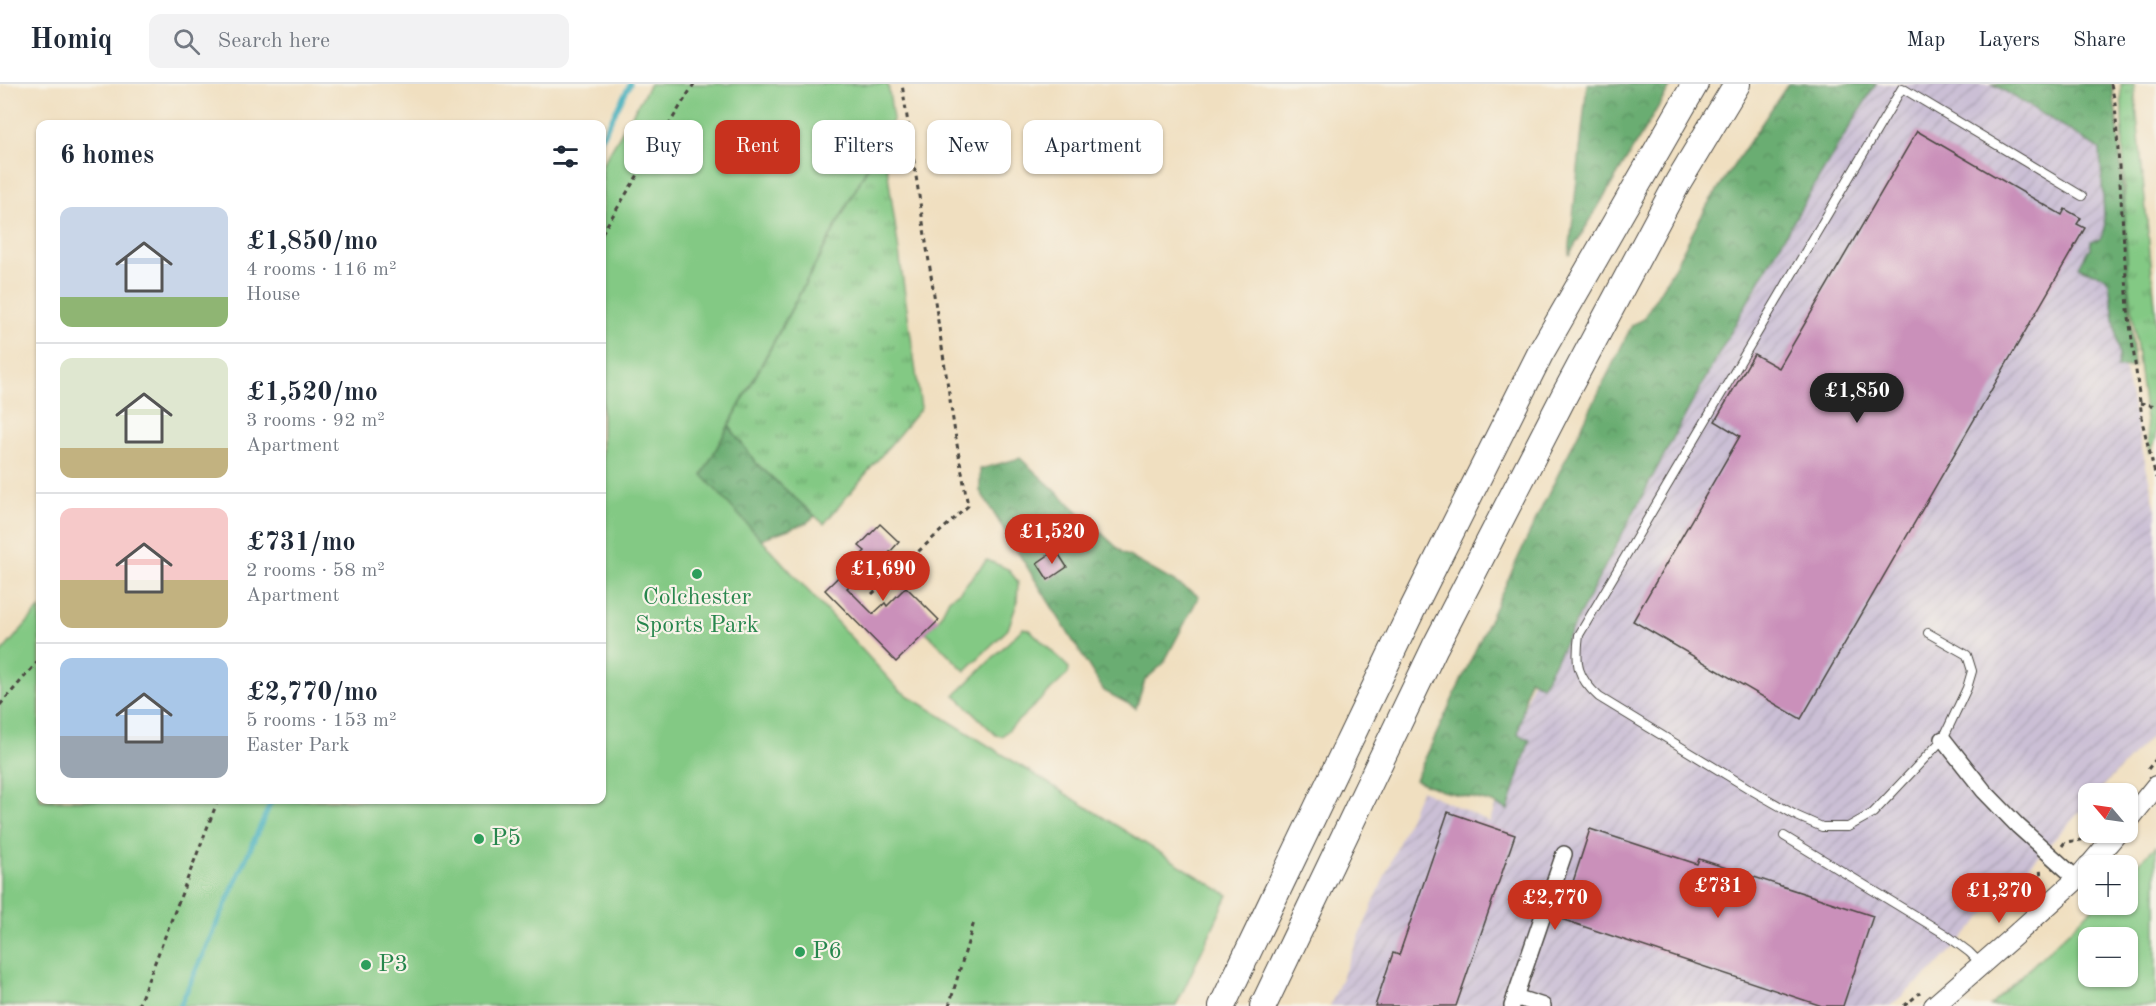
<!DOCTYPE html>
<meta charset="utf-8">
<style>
:root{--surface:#fff;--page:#f2f2f3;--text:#1f2937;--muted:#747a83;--line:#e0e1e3;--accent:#c8321e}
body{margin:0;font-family:"Old Standard TT",serif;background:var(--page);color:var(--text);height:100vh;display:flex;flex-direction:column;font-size:22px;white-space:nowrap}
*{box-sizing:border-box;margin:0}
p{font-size:20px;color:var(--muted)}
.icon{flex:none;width:33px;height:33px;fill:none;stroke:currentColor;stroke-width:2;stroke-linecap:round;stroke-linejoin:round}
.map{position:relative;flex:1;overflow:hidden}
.side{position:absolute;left:36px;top:36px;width:570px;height:684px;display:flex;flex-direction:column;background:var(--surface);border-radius:12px;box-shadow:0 2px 4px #0004}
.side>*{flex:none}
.banner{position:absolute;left:624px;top:36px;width:570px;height:54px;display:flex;gap:12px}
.needle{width:39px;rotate:299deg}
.buttons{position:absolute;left:2078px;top:699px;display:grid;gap:12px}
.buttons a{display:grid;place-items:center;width:60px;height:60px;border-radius:12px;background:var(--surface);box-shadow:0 2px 4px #0004;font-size:30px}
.price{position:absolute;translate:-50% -51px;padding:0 14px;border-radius:21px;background:var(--accent);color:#fff;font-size:20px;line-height:39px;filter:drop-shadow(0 2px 3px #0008)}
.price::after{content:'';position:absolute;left:50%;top:36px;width:18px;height:14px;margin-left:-9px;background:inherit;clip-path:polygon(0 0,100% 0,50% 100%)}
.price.selected{background:#222;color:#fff}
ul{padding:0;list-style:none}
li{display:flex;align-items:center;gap:18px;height:150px;padding:0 24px}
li+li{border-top:2px solid var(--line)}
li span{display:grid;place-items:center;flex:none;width:168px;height:120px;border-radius:12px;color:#555}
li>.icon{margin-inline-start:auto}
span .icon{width:72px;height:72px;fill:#fffc;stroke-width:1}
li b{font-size:26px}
h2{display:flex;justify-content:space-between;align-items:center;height:72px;padding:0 24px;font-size:26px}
.chip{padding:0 21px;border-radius:12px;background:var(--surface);box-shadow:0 2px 4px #0004;font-size:21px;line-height:54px}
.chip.selected{background:var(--accent);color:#fff}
header{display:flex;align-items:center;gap:36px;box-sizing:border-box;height:84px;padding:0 30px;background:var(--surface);border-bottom:2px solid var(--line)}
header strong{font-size:28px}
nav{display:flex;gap:33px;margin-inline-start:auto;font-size:21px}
.search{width:420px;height:54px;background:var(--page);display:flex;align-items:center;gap:15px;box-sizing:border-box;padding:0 21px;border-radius:12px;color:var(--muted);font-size:22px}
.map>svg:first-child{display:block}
.industrial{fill:url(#industrial-furrows)}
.grass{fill:url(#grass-tufts);stroke:#577a58;stroke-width:1.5}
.forest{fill:url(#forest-crowns);stroke:#4a6c4e;stroke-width:1.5}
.park{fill:#83c984;stroke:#577a58;stroke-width:1.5;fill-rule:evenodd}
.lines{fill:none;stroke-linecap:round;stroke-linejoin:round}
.stream{stroke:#3eadbb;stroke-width:5}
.building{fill:#ca90ba}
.service-casing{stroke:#494641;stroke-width:10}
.minor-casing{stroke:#494641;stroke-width:18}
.tertiary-casing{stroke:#494641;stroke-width:22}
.trunk-casing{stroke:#494641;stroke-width:28}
.path{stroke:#494641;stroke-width:3;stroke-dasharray:4.5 4.5;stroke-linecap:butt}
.service{stroke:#fff;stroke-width:8}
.minor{stroke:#fff;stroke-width:15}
.tertiary{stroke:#fff;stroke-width:20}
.trunk{stroke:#fff;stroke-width:26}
.leisure-dot{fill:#2e9e5b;stroke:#f7f3e8;stroke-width:2}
.labels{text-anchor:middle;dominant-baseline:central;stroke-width:4.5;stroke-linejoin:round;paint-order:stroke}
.leisure-label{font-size:24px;fill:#27864d;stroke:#f7f3e8;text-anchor:start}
</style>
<header>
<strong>Homiq</strong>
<div class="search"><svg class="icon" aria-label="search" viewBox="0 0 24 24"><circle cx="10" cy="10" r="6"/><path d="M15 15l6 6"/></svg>Search here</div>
<nav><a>Map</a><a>Layers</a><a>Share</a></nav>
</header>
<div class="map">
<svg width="2156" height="922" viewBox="0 0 2156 922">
<defs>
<pattern id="industrial-furrows" width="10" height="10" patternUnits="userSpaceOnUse" patternTransform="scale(1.5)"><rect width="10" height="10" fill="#cbbfd5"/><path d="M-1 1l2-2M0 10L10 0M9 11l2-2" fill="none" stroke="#aea4b7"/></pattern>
<pattern id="grass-tufts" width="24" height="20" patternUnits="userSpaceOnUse" patternTransform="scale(1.5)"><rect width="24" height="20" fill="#83c984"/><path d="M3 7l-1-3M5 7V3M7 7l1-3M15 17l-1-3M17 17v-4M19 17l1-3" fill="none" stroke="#6ba36c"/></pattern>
<pattern id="forest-crowns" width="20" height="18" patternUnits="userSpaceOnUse" patternTransform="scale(1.5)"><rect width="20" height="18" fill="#6aad72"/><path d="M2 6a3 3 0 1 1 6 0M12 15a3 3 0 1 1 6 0" fill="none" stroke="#578d5e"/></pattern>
</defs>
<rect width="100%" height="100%" fill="#f7f3e8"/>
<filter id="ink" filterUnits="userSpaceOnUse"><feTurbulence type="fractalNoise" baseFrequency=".0167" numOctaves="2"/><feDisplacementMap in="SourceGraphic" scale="12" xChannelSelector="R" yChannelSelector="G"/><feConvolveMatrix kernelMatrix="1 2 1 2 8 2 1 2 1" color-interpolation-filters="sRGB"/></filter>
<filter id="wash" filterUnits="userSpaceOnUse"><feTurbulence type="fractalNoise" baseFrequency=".008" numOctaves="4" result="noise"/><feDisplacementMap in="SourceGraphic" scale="24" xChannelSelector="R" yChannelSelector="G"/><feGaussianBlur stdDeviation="1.35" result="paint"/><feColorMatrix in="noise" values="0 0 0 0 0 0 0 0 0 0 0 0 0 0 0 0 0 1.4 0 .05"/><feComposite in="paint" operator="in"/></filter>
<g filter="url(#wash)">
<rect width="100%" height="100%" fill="#f0dfc0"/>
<!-- industrial -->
<polygon class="industrial" points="1857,0 2010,0 2101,57 2120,266 2156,426 2156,633 2152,651 2097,709 2088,710 2088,719 1935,884 1890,922 1330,922 1421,706 1490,738 1532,598 1684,295"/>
<!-- grass -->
<g class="grass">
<polygon points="2121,0 2134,0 2156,232 2156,355 2150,369 2127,182"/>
<polygon points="883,55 921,324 824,440 756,379 729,342"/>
</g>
<!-- forest -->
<g class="forest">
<polygon points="1587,0 1672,0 1569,171"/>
<path d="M1788,0h88c-122,195 -227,399 -334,602l-13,-7 -11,56 12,4 -22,71 -18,-8 -48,-11 -27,-11 122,-263 95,-192 11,-6 28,-46 37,-69z"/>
<path d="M1993,0h119l7,50 15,233 -17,1 2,-13 -10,-73c-8,-11 -19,-8 -30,-15l9,-17 3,-1v-8l9,-2 5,-10 -5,-80z"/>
<polygon points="729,342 756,379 815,432 806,439 761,455 702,391"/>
<polygon points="1020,374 1123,469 1199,512 1163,580 1145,596 1136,624 1104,607 980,407 980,385"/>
</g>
<!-- park -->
<g class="park">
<polygon points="650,0 888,0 893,35 702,391 899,606 1228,811 1176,922 0,922 0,570 40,524 40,716 602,716 602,81"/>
<polygon points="987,476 1008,485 1018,498 1017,519 1008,545 965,587 926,548 939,535 949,515 960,507"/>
<polygon points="1023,544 1030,546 1069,584 1068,590 1002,652 996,651 955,611"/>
<path d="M2156,762v160h-166l106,-101 31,-1v-30zM2088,854h39v38h-39z"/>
</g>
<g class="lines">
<!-- stream -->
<g class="stream">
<polyline points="602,53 630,0"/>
<polyline points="180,922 272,716"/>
</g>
</g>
<g id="blocks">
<!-- building -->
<g class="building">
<polygon points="1917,47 2062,131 2065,125 2081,134 2077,140 2085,144 1801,635 1633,537 1740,352 1715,337 1754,270 1779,284"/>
<polygon points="880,440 899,458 879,480 875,477 847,504 873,530 885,519 887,522 906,503 939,536 896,578 825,506 865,467 859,462"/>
<polygon points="1056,466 1067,483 1048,496 1037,479"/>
<polygon points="1448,728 1515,751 1456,922 1375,922 1393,869 1399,871"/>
<polygon points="1590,745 1697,780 1699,775 1873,832 1843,922 1822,922 1561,835"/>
</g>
</g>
</g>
<g filter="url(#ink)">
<use href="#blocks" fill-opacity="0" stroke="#494641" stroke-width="1.5"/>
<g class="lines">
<defs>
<g id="service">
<path d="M1928,549l39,22 5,16 -5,17 -24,51 -70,74 -25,14h-26l-25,-11 -44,-25 -154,-94c-22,-20 -24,-32 -20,-62l323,-547 180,108"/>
<polyline points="1784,752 1945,850 1969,868 1981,880"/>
</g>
<g id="minor">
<polyline points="1943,655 1984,707 2018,742 2077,795"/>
<polyline points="1515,913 1564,770"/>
<polyline points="1512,922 1515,913 1543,922"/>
</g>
<g id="tertiary">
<polyline points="2127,738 2156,702"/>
<polyline points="2089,782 2118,748"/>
<polyline points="1934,922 2014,852 2077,795 2088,782"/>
</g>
<g id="trunk">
<polyline points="1222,922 1412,526 1540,270 1695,0"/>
<polyline points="1263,922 1435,563 1564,312 1678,98 1737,0"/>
</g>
</defs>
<!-- service casing -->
<use href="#service" class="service-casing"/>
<!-- minor casing -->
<use href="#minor" class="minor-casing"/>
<!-- tertiary casing -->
<use href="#tertiary" class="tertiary-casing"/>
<!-- trunk casing -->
<use href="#trunk" class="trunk-casing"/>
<!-- path -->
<g class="path">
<polyline points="2111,0 2115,19 2128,225 2143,341 2156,394"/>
<polyline points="602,149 694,0"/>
<polyline points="2140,319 2156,322"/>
<polyline points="872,510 968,422 955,349 902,0"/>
<polyline points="0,621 40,575"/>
<polyline points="2148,685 2156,675"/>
<polyline points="2062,762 2065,758 2081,756 2092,748"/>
<polyline points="2035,808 2041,796 2040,783"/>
<polyline points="138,922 218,716"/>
<polyline points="949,922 974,838"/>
<polyline points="1904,922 1920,909"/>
</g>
<!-- service -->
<use href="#service" class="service"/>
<!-- minor -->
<use href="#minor" class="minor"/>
<!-- tertiary -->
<use href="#tertiary" class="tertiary"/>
<!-- trunk -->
<use href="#trunk" class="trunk"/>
</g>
</g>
<!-- markers -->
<g class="leisure-dot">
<circle cx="697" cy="490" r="6"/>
<circle cx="479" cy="755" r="6"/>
<circle cx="800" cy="868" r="6"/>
<circle cx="366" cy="881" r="6"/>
</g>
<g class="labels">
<!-- leisure labels -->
<g class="leisure-label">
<text x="697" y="514" text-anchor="middle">Colchester<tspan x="697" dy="28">Sports Park</tspan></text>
<text x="491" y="755">P5</text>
<text x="812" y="868">P6</text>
<text x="378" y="881">P3</text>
</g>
</g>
</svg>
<div class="buttons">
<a><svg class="needle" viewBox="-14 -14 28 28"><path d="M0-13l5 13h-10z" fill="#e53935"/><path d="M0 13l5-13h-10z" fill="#747a83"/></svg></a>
<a>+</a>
<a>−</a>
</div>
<b class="price selected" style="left:1857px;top:340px">£1,850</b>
<b class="price" style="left:1052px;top:481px">£1,520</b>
<b class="price" style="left:883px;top:518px">£1,690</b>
<b class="price" style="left:1718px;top:835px">£731</b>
<b class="price" style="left:1999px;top:840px">£1,270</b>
<b class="price" style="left:1555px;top:847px">£2,770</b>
<div class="banner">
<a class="chip">Buy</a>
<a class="chip selected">Rent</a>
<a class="chip">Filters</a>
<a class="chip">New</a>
<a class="chip">Apartment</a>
</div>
<section class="side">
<h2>6 homes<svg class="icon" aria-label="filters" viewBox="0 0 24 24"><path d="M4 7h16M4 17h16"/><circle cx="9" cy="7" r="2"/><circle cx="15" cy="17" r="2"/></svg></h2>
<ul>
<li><span style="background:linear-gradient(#c9d6e8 75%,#8fb573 0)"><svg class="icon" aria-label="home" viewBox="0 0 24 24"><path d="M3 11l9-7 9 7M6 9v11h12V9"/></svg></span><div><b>£1,850/mo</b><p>4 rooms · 116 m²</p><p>House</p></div></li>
<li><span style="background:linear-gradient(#dfe7d0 75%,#c2b280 0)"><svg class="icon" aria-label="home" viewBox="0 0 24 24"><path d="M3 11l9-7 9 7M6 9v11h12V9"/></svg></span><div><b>£1,520/mo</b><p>3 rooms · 92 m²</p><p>Apartment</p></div></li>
<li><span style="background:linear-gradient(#f6c9c9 60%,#c2b280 0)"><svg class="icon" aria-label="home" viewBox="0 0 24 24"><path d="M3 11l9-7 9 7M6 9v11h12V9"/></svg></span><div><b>£731/mo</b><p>2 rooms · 58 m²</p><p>Apartment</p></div></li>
<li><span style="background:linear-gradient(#a9c7e8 65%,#9aa5b1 0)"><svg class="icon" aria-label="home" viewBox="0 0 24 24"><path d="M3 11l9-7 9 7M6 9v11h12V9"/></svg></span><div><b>£2,770/mo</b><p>5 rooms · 153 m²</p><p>Easter Park</p></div></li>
</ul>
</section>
</div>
